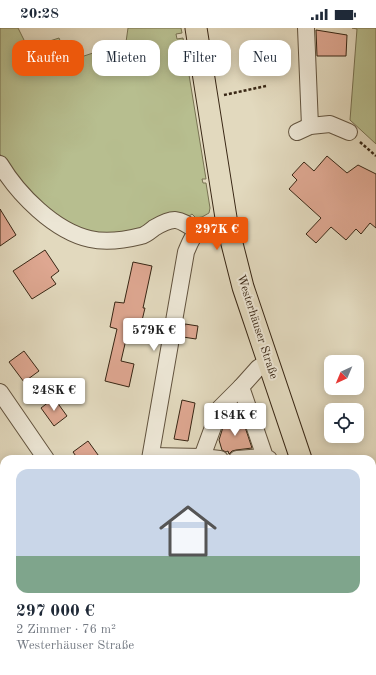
<!DOCTYPE html>
<html lang="de">
<meta charset="utf-8">
<style>
:root{--surface:#fff;--page:#f2f2f3;--text:#1f2937;--muted:#747a83;--accent:#ea580c}
body{margin:0;font-family:"Old Standard TT",serif;background:var(--page);color:var(--text);height:100vh;display:flex;flex-direction:column;font-size:15px;white-space:nowrap}
*{box-sizing:border-box;margin:0}
p{font-size:13px;color:var(--muted)}
.icon{flex:none;width:22px;height:22px;fill:none;stroke:currentColor;stroke-width:2;stroke-linecap:round;stroke-linejoin:round}
.map{position:relative;flex:1;overflow:hidden}
.details{position:absolute;left:0px;top:427px;width:376px;height:220px;display:flex;flex-direction:column;background:var(--surface);border-radius:12px 12px 0 0;box-shadow:0 2px 10px #0003}
.details>*{flex:none}
.banner{position:absolute;left:12px;top:12px;width:352px;height:36px;display:flex;gap:8px}
.needle{width:26px;rotate:224deg}
.controls{position:absolute;left:324px;top:327px;display:grid;gap:8px}
.controls a{display:grid;place-items:center;width:40px;height:40px;border-radius:8px;background:var(--surface);box-shadow:0 2px 10px #0003;font-size:20px}
.price{position:absolute;translate:-50% -34px;padding:0 9px;border-radius:4px;background:#fff;color:#222;font-size:13px;line-height:26px;filter:drop-shadow(0 1px 2px #0008)}
.price::after{content:'';position:absolute;left:50%;top:24px;width:12px;height:9px;margin-left:-6px;background:inherit;clip-path:polygon(0 0,100% 0,50% 100%)}
.price.current{background:var(--accent);color:#fff}
ul{padding:0;list-style:none}
li{display:grid;align-content:center;gap:8px;height:212px;padding:0 16px}
li span{display:grid;place-items:center;height:124px;border-radius:12px;color:#555}
li>.icon{margin-inline-start:auto}
span .icon{width:72px;height:72px;fill:#fffc;stroke-width:1}
li b{font-size:17px}
.tag{padding:0 14px;border-radius:12px;background:var(--surface);box-shadow:0 2px 10px #0003;font-size:14px;line-height:36px}
.tag.current{background:var(--accent);color:#fff}
.status{display:flex;justify-content:space-between;align-items:center;height:28px;padding:0 20px;background:var(--surface);direction:ltr}
.status svg{height:11px;fill:currentColor}
.map>svg:first-child{display:block}
.green{fill:#b7be8f;stroke:#787252}
.building{fill:#dea791;stroke:#382614}
.lines{fill:none;stroke-linecap:round;stroke-linejoin:round}
.minor-casing{stroke:#62533e;stroke-width:18}
.major-casing{stroke:#382614;stroke-width:23}
.path{stroke:#382614;stroke-width:2.5;stroke-dasharray:3 2;stroke-linecap:butt}
.minor{stroke:#ece6d5;stroke-width:16}
.major{stroke:#e2d9be;stroke-width:21}
.labels{text-anchor:middle;dominant-baseline:central;stroke-width:4;stroke-linejoin:round;paint-order:stroke}
.street-label{font-size:12px;fill:#382614;stroke:#ece6d5}
</style>
<div class="status"><b>20:28</b><svg viewBox="0 0 49 12"><path d="M0 12V9h3v3zM5 12V6h3v6zM10 12V3h3v9zM15 12V0h3v12zM26 1h20v11H26zM47 4h2v5h-2z"/></svg></div>
<div class="map">
<svg width="376" height="647" viewBox="0 0 376 647">
<rect width="100%" height="100%" fill="#e2d9be"/>
<filter id="stains"><feTurbulence type="fractalNoise" baseFrequency=".005" numOctaves="4"/><feColorMatrix values="0 0 0 0 .2 0 0 0 0 .09 0 0 0 0 .02 0 0 0 .5 -.17"/></filter>
<radialGradient id="worn" r=".72"><stop offset=".6" stop-color="#630" stop-opacity="0"/><stop offset="1" stop-color="#630" stop-opacity=".3"/></radialGradient>
<!-- green -->
<g class="green">
<polygon points="0,0 18,0 28,20 59,10 69,33 126,14 128,0 181,0 182,5 176,6 177,11 183,10 206,151 202,151 203,155 206,155 210,180 209,185 202,189 196,190 192,186 188,189 140,203 93,207 73,199 43,177 9,139 0,126"/>
<polygon points="352,0 376,0 376,116 350,92 357,1"/>
</g>
<!-- building -->
<g class="building">
<polygon points="316,2 347,7 346,28 317,28"/>
<polygon points="327,128 347,145 358,137 376,146 376,200 370,195 361,206 356,201 346,212 331,199 316,215 306,206 321,190 289,161 297,152 292,147 304,134 314,143"/>
<polygon points="0,181 16,207 0,218"/>
<polygon points="45,222 59,243 51,249 56,256 32,271 13,243"/>
<polygon points="133,234 152,238 143,280 145,280 139,305 128,303 121,333 134,336 129,359 105,353 117,301 110,299 115,274 124,275"/>
<polygon points="185,296 198,298 196,311 183,309"/>
<polygon points="24,323 39,343 24,354 9,334"/>
<polygon points="54,370 67,388 54,398 41,380"/>
<polygon points="182,372 195,375 188,413 174,411"/>
<polygon points="242,390 252,420 236,422 232,423 229,426 228,423 226,424 222,422 219,412 224,396"/>
<polygon points="88,413 101,431 78,431 73,424"/>
</g>
<g class="lines">
<defs>
<g id="minor">
<polyline points="306,0 310,98"/>
<polyline points="297,104 310,98 330,96 349,104"/>
<path d="M0,136c18,30 54,67 90,75 17,4 35,1 51,-3 5,-1 9,-5 13,-8 22,-13 25,-9 44,4"/>
<polyline points="268,334 258,340 241,359 265,429 269,431"/>
<polyline points="0,364 46,431"/>
<polyline points="151,428 202,429 220,380 241,359"/>
<polyline points="202,429 220,431"/>
<path d="M150,431l36,-207c3,-7 6,-16 12,-20 7,-5 21,-7 29,-8"/>
<polyline points="237,431 265,429"/>
<polyline points="137,643 137,647"/>
</g>
<g id="major">
<polyline points="196,0 227,196 243,259 301,431"/>
<polyline points="370,643 371,647"/>
</g>
</defs>
<!-- minor casing -->
<use href="#minor" class="minor-casing"/>
<!-- major casing -->
<use href="#major" class="major-casing"/>
<!-- path -->
<g class="path">
<polyline points="224,67 266,58"/>
<polyline points="360,114 376,128"/>
</g>
<!-- minor -->
<use href="#minor" class="minor"/>
<!-- major -->
<use href="#major" class="major"/>
</g>
<g class="labels">
<!-- street labels -->
<g class="street-label">
<text transform="translate(257 299) rotate(72)">Westerhäuser Straße</text>
</g>
</g>
<rect width="100%" height="100%" filter="url(#stains)"/>
<rect width="100%" height="100%" fill="url(#worn)"/>
</svg>
<div class="controls">
<a><svg class="needle" viewBox="-14 -14 28 28"><path d="M0-13l5 13h-10z" fill="#e53935"/><path d="M0 13l5-13h-10z" fill="#747a83"/></svg></a>
<a><svg class="icon" aria-label="locate" viewBox="0 0 24 24"><circle cx="12" cy="12" r="6"/><path d="M12 2v4M12 18v4M2 12h4M18 12h4"/></svg></a>
</div>
<b class="price current" style="left:217px;top:223px">297K €</b>
<b class="price" style="left:154px;top:324px">579K €</b>
<b class="price" style="left:54px;top:384px">248K €</b>
<b class="price" style="left:235px;top:409px">184K €</b>
<div class="banner">
<a class="tag current">Kaufen</a>
<a class="tag">Mieten</a>
<a class="tag">Filter</a>
<a class="tag">Neu</a>
</div>
<section class="details">
<ul>
<li><span style="background:linear-gradient(#c9d6e8 70%,#7fa58c 0)"><svg class="icon" aria-label="home" viewBox="0 0 24 24"><path d="M3 11l9-7 9 7M6 9v11h12V9"/></svg></span><div><b>297 000 €</b><p>2 Zimmer · 76 m²</p><p>Westerhäuser Straße</p></div></li>
</ul>
</section>
</div>
